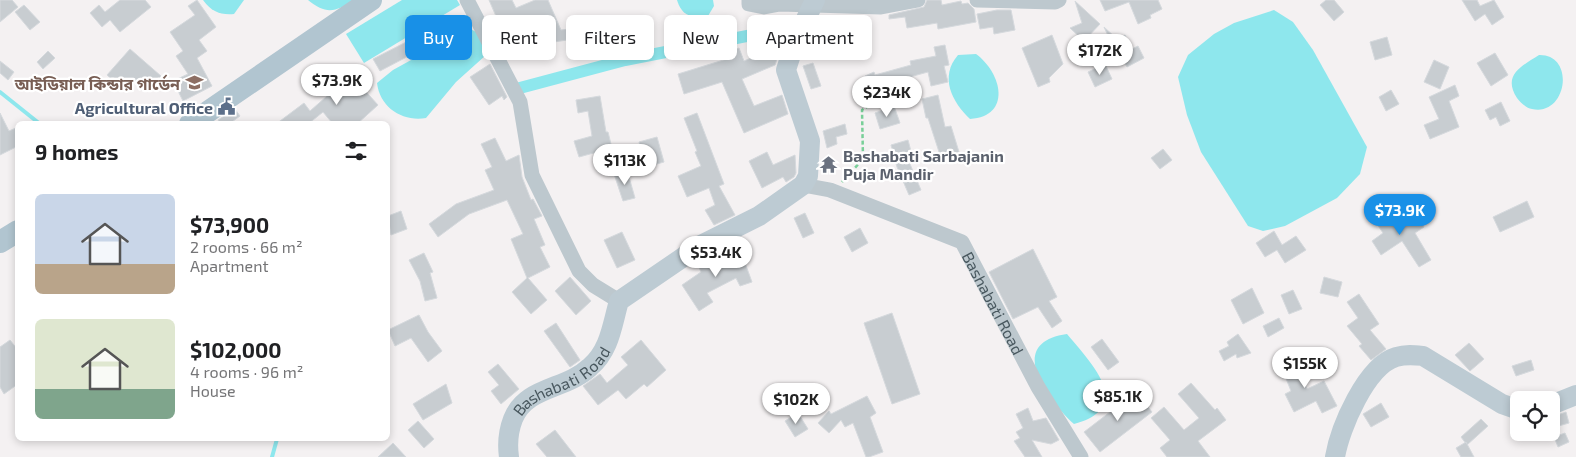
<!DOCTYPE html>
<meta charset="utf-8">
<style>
:root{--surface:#fff;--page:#f2f2f2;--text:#202124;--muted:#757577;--accent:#1890e7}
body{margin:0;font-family:"Exo 2","Noto Sans Bengali",sans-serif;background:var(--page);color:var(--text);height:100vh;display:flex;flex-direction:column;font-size:19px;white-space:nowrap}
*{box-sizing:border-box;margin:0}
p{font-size:16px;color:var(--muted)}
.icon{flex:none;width:28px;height:28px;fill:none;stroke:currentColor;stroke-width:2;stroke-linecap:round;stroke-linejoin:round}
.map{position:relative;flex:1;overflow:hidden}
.panel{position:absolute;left:15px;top:121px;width:375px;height:320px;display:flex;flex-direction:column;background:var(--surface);border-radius:8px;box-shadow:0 2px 8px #0003}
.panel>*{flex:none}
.guide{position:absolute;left:405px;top:15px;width:475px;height:45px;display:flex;gap:10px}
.buttons{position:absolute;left:1510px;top:391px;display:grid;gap:10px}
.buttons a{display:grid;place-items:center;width:50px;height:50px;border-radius:8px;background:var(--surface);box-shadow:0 2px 8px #0003;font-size:25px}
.price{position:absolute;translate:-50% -42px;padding:0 11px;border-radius:18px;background:#fff;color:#222;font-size:16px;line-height:32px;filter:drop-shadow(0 1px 2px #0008)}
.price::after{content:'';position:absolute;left:50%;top:30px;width:15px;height:11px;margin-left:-8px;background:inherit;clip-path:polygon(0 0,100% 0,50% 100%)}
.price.selected{background:var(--accent);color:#fff}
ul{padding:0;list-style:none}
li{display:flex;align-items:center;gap:15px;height:125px;padding:0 20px}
li span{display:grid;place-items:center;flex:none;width:140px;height:100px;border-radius:8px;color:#555}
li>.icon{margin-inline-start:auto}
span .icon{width:60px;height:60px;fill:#fffc;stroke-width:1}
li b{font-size:21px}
h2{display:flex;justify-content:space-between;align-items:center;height:60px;padding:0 20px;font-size:21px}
.chip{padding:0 18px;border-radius:8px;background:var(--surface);box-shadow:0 2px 8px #0003;font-size:18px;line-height:45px}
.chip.selected{background:var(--accent);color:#fff}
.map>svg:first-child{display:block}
.water{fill:#8ee7ed}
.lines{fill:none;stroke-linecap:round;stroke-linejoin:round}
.stream{stroke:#8ee7ed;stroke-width:4}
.canal{stroke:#8ee7ed;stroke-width:12}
.building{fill:#c8cdd1;stroke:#d5d9dd}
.path{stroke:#78cf98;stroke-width:2.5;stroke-dasharray:4 2.5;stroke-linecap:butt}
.street{stroke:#bdc8ce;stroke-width:15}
.secondary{stroke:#bdcbd3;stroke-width:20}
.primary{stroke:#b1c5d0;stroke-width:22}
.labels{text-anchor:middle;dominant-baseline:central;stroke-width:4.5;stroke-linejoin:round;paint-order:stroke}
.education-label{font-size:16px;font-weight:bold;fill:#785e54;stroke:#fff;text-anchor:end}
.service-label{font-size:16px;font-weight:bold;fill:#4e5e75;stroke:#fff;text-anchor:end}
.worship-label{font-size:16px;font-weight:bold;fill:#5b616d;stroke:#fff;text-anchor:start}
.street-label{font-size:16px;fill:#49585f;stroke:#fff}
</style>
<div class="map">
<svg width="1576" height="457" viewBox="0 0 1576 457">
<rect width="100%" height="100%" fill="#f4f1f2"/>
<!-- water -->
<g class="water">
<path d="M203,0h41l-10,14c-14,1 -22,-2 -31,-14z"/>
<path d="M308,0h46c-18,12 -28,15 -46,0z"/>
<polygon points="402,0 457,0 460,5 364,63 346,34"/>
<path d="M677,0h36l1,6 -6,10 -7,3c-14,-3 -20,-6 -24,-19z"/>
<polygon points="1274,10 1293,22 1313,50 1367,147 1360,174 1337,198 1285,226 1263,231 1248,226 1201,152 1187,115 1178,77 1188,55 1214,34 1234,23"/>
<path d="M469,28l14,8 5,11 -2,8 -30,27 -30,36c-23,4 -46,-10 -49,-35l16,-13z"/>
<path d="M976,54c26,19 36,62 -6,65 -18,-17 -31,-42 -12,-64z"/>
<path d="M1539,55c37,-1 28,62 -7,54 -6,-1 -11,-6 -15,-11 -15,-23 5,-32 22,-43z"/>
<path d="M1067,334c24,29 69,73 7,90 -26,-24 -70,-81 -7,-90z"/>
</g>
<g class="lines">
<!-- stream -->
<g class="stream">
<polyline points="0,92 40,124"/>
<polyline points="272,457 277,439"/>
</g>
<!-- canal -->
<polyline class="canal" points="516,89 625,60 793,27"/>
</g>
<!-- building -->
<g class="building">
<polygon points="0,0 12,0 18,7 0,22"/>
<polygon points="120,0 145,0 151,7 120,32 110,20 102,27 90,13 99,5 105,12"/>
<polygon points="197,0 216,27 199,40 207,51 197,58 212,86 183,101 173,81 188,74 176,56 183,51 170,32 195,15 188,6"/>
<polygon points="489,0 512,0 516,8 535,0 548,0 561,30 586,27 587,40 580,38 554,42 541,47 532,27 517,34 509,16 498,21"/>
<polygon points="927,0 941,0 942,5 961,1 962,4 968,3 974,9 976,22 938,29 937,23 907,28 905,17 889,19 889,15 924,7"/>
<polygon points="1100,0 1158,0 1162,9 1150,15 1151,18 1138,24 1129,2 1105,11"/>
<polygon points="1326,0 1334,0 1344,12 1334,21 1320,5"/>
<polygon points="1462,0 1477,0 1480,6 1494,0 1504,17 1492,25 1485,14 1475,21"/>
<polygon points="1075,1 1100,24 1084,41 1070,28 1082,23"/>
<polygon points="24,5 40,22 30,30 15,12"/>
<polygon points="997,10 1011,10 1015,30 994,34 993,27 980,29 977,14"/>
<polygon points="857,21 863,38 852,40 847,25"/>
<polygon points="1104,27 1117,39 1125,35 1132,49 1138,46 1144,58 1127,67 1120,54 1117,55"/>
<polygon points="829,29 836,42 826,45 820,34"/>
<polygon points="1052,35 1063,64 1049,78 1050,82 1038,87 1022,48"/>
<polygon points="1387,37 1392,55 1375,60 1370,42"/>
<polygon points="414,38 420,50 380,71 373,59"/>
<polygon points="945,45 949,65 944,66 948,82 931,86 928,72 880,85 882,90 867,97 860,81 865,79 865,76 874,72 875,75 911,65 910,61 936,56 934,47"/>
<polygon points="776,47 779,53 775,65 742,79 754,106 782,95 788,114 744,133 722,82 684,94 678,74 730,58 728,52 739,48 744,61"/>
<polygon points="130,49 161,76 150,88 139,78 126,92 107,75"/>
<polygon points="48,51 55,58 43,69 37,62"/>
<polygon points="1495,53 1508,75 1491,86 1477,63"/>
<polygon points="1434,60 1449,67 1440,89 1424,82"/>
<polygon points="0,61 14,72 8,80 0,73"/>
<polygon points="813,63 821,86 811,89 803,66"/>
<polygon points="490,64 507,97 504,100 502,96 489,105 470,77"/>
<polygon points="1105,64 1112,79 1095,87 1088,72"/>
<polygon points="351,75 378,105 357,124 333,124 323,112 308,124 276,124 304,103 310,111"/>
<polygon points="1455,85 1459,96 1449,101 1459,127 1430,139 1424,125 1439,119 1429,97"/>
<polygon points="1391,90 1399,104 1386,111 1379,97"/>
<polygon points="938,95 945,127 951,126 959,152 941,158 928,118 926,118 922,99"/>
<polygon points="600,96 606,132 608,132 612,148 579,157 574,141 592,136 588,111 578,113 576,100"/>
<polygon points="1501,102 1510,121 1500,126 1496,117 1490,120 1485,110"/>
<polygon points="894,106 900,123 880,129 875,113"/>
<polygon points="235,109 240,116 229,124 221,124 218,120"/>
<polygon points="0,113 9,131 18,127 18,146 0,155"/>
<polygon points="697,113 724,184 719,186 735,215 714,225 705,210 715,205 709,188 687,197 678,176 701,166 695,152 697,151 684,118"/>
<polygon points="845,124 847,134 836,137 837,144 827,148 823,131"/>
<polygon points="657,137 664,162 646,167 639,142"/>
<polygon points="495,138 506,161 519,155 522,177 531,200 533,199 542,216 534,219 545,245 540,247 550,267 528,278 547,300 531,314 512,292 527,278 511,239 523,234 507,200 469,214 438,237 429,224 456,204 494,190 485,170 492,167 481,144"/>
<polygon points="908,140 912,155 907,157 921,190 909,195 897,167 891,145"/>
<polygon points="1163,149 1172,160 1160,169 1151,158"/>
<polygon points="767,152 773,165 795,155 796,173 794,177 786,182 783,177 762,188 749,161"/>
<polygon points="627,170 635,198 623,201 614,174"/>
<polygon points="1527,201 1534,217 1500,232 1493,217"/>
<polygon points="1388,207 1400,225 1416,214 1424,227 1415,233 1431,260 1419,267 1402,241 1381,255 1372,241 1383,233 1373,218"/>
<polygon points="401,211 407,229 391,235 388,216"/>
<polygon points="805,213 814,233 803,238 794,218"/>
<polygon points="860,228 868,243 852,252 844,237"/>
<polygon points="1274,231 1282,245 1296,236 1306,250 1285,263 1277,250 1265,257 1256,243"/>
<polygon points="622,232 635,260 617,268 604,240"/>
<polygon points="1033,249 1057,297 1049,301 1062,321 1052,328 1038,307 1013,319 989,272"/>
<polygon points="741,252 752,282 740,286 736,278 707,293 713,302 699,311 682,285 701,272 697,263 710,258 712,262"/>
<polygon points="424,253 433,272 430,273 437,298 425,301 420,281 409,260"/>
<polygon points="570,277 591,301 576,315 555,291"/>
<polygon points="1324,277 1342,282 1338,297 1320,293"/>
<polygon points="1252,288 1264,313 1243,324 1231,300"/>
<polygon points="1293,290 1302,309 1289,314 1281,295"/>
<polygon points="1359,294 1379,324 1370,330 1386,349 1371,360 1359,346 1362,344 1347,326 1358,318 1347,302"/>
<polygon points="892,313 920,394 892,404 864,323"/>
<polygon points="419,315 428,332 442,351 428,362 411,338 395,346 388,330"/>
<polygon points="1279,318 1284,328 1268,337 1263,326"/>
<polygon points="556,323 580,360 570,367 544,331"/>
<polygon points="1238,334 1251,353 1237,358 1236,354 1224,361 1219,351 1229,346 1227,342"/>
<polygon points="1102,339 1119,362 1108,370 1091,347"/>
<polygon points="10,340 18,350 18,384 4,394 0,387 0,347"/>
<polygon points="641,340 666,370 647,387 644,384 626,399 618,390 598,405 583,386 600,374 607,383 628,365 621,357"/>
<polygon points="1469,343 1484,359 1470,371 1455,355"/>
<polygon points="1293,355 1307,389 1324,381 1337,406 1322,413 1316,401 1294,412 1285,394 1291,391 1279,361"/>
<polygon points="1531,360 1534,370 1516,376 1512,366"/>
<polygon points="498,364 519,389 501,404 491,391 499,385 488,372"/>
<polygon points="1191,383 1215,410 1217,408 1226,420 1198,441 1210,457 1167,457 1160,448 1170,440 1151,418 1164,407 1184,430 1199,418 1178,394"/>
<polygon points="446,384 452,403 423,420 413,404"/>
<polygon points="1136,392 1152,412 1100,452 1084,432"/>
<polygon points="867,396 876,413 870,417 883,452 869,457 866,457 853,423 845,427 841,420 829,433 818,423 829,411 831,414"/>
<polygon points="1381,403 1389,417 1371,427 1363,414"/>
<polygon points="1028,408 1033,421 1046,418 1059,440 1051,444 1032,440 1042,457 1025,457 1014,441 1020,438 1016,432 1023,428 1016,414"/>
<polygon points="1566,412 1569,423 1555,427 1552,417"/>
<polygon points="798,413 808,429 795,437 785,421"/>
<polygon points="1481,419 1488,426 1467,445 1461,437"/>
<polygon points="418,421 434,439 424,448 408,430"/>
<polygon points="555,430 576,457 547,457 536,444"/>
<polygon points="1565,433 1569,442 1558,447 1554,437"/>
<polygon points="1466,442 1474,457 1461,457 1456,448"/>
<polygon points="393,443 406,457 378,457"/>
</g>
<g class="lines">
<!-- path -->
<polyline class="path" points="842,182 863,159 862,110 871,104 909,91"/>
<!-- street -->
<g class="street">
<polyline points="467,0 520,102 532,175 579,271 593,285 619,301"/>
<polyline points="749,0 749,4 764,7 780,4 881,7 918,0"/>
<polyline points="977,0 1055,2 1059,0"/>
<path id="s1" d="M803,185l27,5 132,52 76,145 43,70"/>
</g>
<!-- secondary -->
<g class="secondary">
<polyline points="1551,405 1576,395"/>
<path id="s2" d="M509,457c-2,-14 -1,-25 4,-38 13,-33 53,-29 77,-52 20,-17 22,-42 29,-66l82,-56 58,-29 44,-31 5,-9 2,-35 -24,-71 9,-28 20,-42"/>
<path d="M1335,457c5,-29 31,-91 61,-100 10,-3 18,-2 27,-1l79,48 17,6"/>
</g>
<!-- primary -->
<g class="primary">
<polyline points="190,124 371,0"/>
<polyline points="0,242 18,231"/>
</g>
</g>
<!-- icons -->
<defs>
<symbol id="school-bare" viewBox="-9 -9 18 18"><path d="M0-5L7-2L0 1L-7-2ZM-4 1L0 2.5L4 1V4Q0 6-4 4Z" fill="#8d6e63" stroke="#fff" stroke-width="2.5" paint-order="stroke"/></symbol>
<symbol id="civic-bare" viewBox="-9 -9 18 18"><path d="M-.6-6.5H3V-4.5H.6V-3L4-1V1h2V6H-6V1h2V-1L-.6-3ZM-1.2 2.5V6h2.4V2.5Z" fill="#5c6f8a" stroke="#fff" stroke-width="2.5" paint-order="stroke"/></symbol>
<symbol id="temple-bare" viewBox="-9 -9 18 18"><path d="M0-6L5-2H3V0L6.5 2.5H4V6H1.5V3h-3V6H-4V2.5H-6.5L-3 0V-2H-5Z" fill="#6b7280" stroke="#fff" stroke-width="2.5" paint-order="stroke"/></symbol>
</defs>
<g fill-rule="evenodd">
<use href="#school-bare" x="182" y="70" width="25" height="25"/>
<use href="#civic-bare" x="214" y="94" width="25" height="25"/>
<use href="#temple-bare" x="816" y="152" width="25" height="25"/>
</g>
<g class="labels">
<!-- education labels -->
<g class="education-label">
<text x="180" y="83">আইডিয়াল কিন্ডার গার্ডেন</text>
</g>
<!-- service labels -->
<g class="service-label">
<text x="213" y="107">Agricultural Office</text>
</g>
<!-- worship labels -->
<g class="worship-label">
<text x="843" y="155">Bashabati Sarbajanin<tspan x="843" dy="18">Puja Mandir</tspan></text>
</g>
<!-- street labels -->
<g class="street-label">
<text stroke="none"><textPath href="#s1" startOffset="238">Bashabati Road</textPath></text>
<text stroke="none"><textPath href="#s2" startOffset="102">Bashabati Road</textPath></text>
</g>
</g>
</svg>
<div class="buttons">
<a><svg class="icon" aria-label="locate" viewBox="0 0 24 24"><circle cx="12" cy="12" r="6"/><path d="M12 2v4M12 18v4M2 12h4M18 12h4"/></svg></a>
</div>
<b class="price" style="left:1100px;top:76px">$172K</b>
<b class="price" style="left:337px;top:106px">$73.9K</b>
<b class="price" style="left:887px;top:118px">$234K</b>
<b class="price" style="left:625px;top:186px">$113K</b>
<b class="price selected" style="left:1400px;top:236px">$73.9K</b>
<b class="price" style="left:716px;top:278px">$53.4K</b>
<b class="price" style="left:1305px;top:389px">$155K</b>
<b class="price" style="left:1118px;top:422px">$85.1K</b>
<b class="price" style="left:796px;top:425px">$102K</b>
<div class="guide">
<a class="chip selected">Buy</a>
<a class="chip">Rent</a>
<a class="chip">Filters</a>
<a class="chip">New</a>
<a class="chip">Apartment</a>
</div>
<section class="panel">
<h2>9 homes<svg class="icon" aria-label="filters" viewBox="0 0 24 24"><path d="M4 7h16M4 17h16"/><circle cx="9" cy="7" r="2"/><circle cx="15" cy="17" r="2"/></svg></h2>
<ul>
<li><span style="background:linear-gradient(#c9d6e8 70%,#b9a48a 0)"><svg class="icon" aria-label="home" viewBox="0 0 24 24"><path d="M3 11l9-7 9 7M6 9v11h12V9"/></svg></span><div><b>$73,900</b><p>2 rooms · 66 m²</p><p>Apartment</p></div></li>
<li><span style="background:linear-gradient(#dfe7d0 70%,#7fa58c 0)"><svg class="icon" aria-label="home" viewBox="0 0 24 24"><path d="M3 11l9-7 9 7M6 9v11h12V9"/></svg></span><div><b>$102,000</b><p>4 rooms · 96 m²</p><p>House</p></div></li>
</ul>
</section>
</div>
